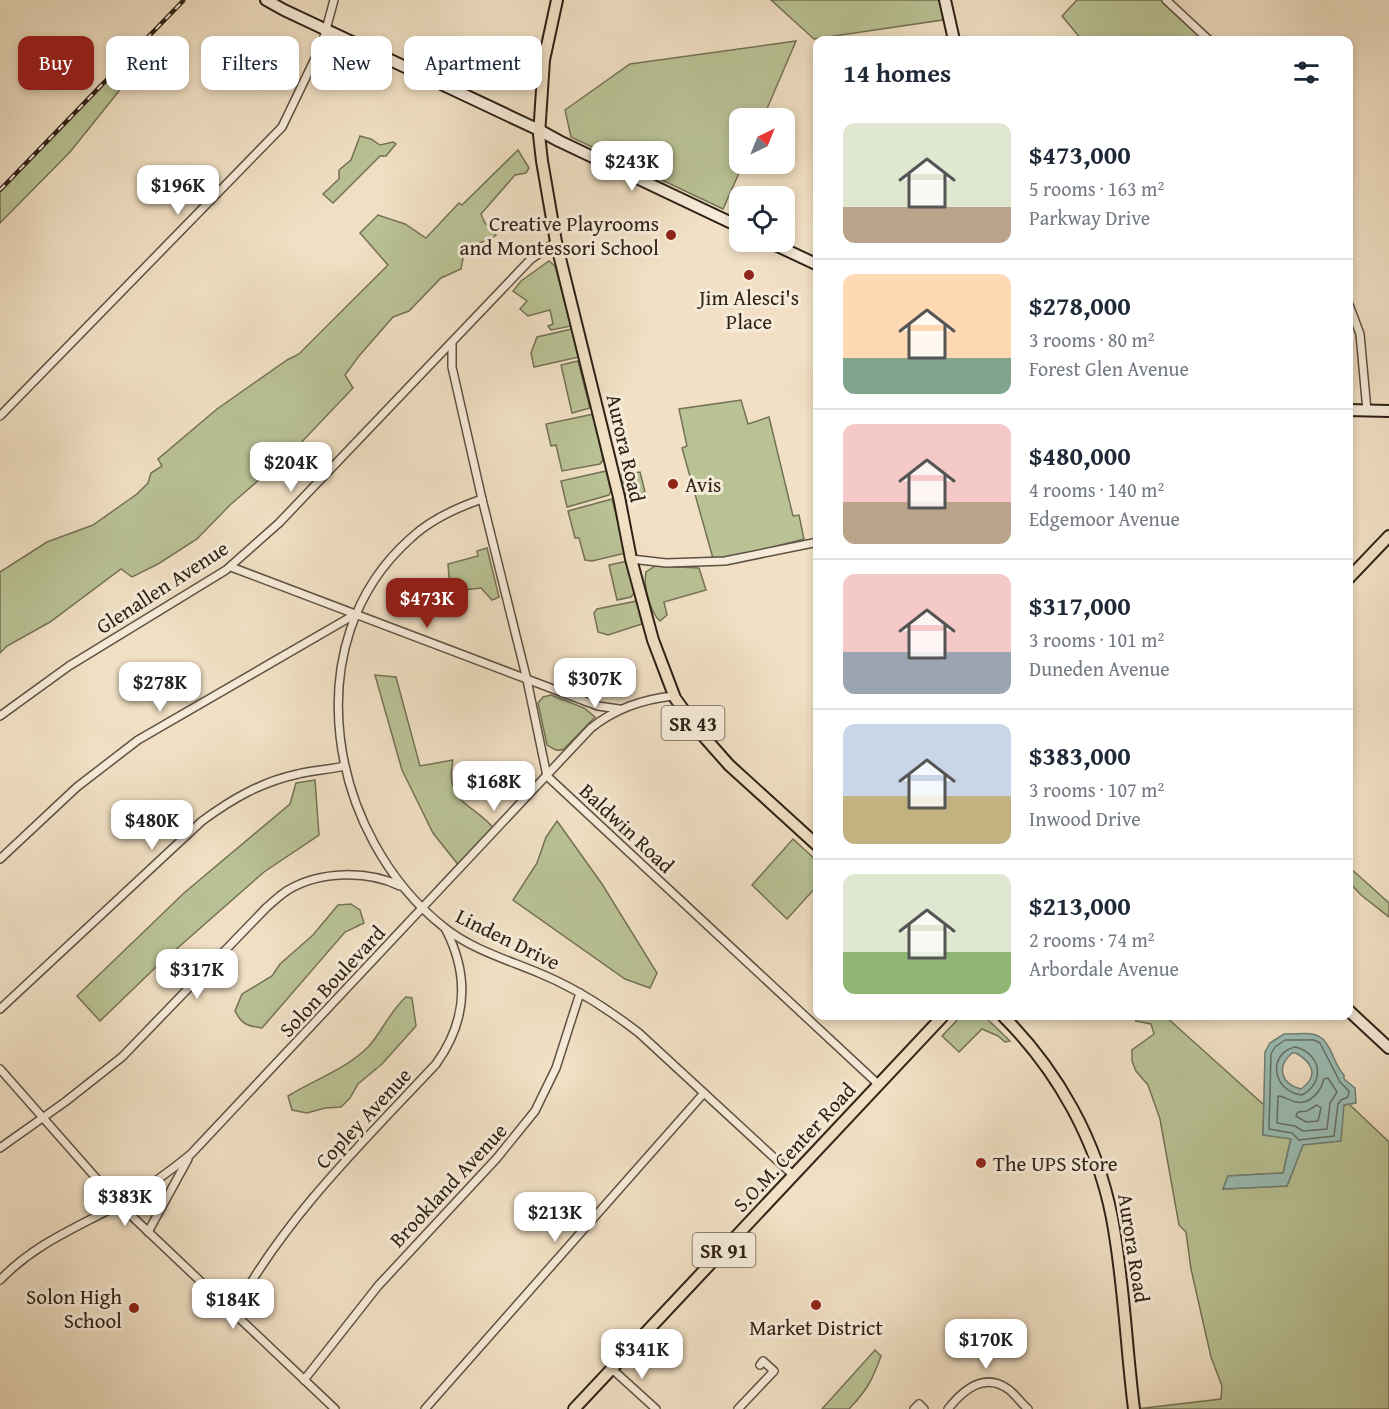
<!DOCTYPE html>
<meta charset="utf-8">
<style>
:root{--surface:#fff;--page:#f6f6f7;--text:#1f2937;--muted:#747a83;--line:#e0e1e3;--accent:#8f2418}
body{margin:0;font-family:"Gentium Book Plus",serif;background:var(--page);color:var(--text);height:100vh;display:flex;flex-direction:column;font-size:22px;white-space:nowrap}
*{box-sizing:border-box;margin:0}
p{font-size:20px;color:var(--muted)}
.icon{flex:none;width:33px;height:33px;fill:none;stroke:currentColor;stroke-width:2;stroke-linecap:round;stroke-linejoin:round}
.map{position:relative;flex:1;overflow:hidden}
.side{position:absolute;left:813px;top:36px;width:540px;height:984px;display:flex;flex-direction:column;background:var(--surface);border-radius:12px;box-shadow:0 3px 9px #0003}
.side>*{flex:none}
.guide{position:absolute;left:18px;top:36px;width:570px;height:54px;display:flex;gap:12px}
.needle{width:39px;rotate:43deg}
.tools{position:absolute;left:729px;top:108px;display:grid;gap:12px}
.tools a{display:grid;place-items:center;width:66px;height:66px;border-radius:12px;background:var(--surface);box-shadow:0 3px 9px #0003;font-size:30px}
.price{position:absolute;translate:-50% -51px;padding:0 14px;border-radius:12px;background:#fff;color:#222;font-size:20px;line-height:39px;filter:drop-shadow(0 2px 3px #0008)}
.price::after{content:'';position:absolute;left:50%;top:36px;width:18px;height:14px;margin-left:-9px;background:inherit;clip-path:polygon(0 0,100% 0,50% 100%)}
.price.current{background:var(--accent);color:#fff}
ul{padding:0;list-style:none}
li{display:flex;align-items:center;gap:18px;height:150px;padding:0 30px}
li+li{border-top:2px solid var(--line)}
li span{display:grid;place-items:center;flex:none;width:168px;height:120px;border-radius:12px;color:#555}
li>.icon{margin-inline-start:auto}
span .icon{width:72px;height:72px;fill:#fffc;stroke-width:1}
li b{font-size:26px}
h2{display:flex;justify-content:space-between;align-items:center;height:72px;padding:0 30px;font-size:26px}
.chip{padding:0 21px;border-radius:12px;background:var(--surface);box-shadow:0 3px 9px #0003;font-size:21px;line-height:54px}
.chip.current{background:var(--accent);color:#fff}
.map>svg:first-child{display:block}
.green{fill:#b9c295;stroke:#747256;stroke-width:1.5}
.water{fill:#9bbdb4;stroke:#6f7f75;stroke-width:1.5;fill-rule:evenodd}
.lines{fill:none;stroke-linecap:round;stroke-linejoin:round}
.shore{stroke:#646f65;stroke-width:1.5}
.street-casing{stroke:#5f5142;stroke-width:10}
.secondary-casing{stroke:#2e2116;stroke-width:14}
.primary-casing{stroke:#2e2116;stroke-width:14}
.street{stroke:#f6ebd9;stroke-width:7}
.secondary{stroke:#f6ebd9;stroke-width:10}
.primary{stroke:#f1e0c4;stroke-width:10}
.rail-casing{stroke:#2e2116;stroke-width:4.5}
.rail{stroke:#f6ebd9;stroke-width:2;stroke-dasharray:7;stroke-linecap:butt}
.poi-dot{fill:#8f2418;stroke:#f6ebd9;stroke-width:2}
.labels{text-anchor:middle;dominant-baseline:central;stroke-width:6;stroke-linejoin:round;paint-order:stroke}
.shield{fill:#f6ebd9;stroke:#6a5e50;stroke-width:1.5}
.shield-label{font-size:20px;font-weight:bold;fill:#2e2116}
.poi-label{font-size:21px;fill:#2e2116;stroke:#f6ebd9;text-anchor:end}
.street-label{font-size:21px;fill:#2e2116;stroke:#f6ebd9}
</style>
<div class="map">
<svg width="1389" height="1409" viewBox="0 0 1389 1409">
<rect width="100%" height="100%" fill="#f1e0c4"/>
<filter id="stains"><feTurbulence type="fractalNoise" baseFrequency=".00333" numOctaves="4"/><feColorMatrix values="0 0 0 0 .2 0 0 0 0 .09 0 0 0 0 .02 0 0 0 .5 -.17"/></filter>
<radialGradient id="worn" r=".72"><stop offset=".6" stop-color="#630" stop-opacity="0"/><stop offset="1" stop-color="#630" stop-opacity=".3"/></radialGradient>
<!-- green -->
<g class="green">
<polygon points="771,0 945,0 949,19 814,39"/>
<polygon points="1077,0 1166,0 1209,40 1082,40 1062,16"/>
<polygon points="796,41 763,118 740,118 740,164 743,164 723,209 571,137 565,110 630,64"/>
<polygon points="117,70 119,91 70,152 0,223 0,190"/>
<polygon points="360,136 371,139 380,145 393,142 396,144 386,156 380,156 333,203 323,194 339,179 339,170 351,160"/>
<polygon points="518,150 529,168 526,173 515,175 481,214 485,223 496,235 490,240 478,243 464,253 461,269 441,278 409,311 393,317 359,356 345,375 353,388 296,448 230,505 197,539 158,564 132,577 121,569 50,622 7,646 0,653 0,572 47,542 93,525 137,494 148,483 151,473 162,466 158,459 217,409 287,360 299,354 388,265 360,233 378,215 405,224 426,238 459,203 462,205"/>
<polygon points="549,261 555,266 571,326 551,330 548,326 553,324 550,310 528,316 520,309 527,301 513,291 521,281"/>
<polygon points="572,329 579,357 534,367 531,353 537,337"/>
<polygon points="578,361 590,408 572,413 561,365"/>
<polygon points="741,400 748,424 769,417 793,516 799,515 804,539 714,562 682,448 687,446 679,409"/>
<polygon points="594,414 603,460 600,464 562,471 556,445 551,446 546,424"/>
<polygon points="606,471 611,491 609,495 567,507 561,481"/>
<polygon points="640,472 645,492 634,495 635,502 627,502 621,475"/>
<polygon points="612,499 626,553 592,561 585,560 579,538 575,538 568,511"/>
<polygon points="487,548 499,597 492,600 481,588 464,590 449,577 448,564 478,556 477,551"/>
<polygon points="628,561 635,592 631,597 617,600 609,565"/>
<path d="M655,566l44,2 7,22 -42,12 3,13 -7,6c-10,-9 -17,-36 -14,-49z"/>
<polygon points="637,601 642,624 608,635 598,632 594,613 597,609"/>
<path d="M375,675l21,2 24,89 33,-6c-9,45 20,42 42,70l-35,37 -27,-34 -31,-63z"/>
<path d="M551,695l33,13 11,9 -31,32c-7,3 -11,0 -17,-4l-9,-42 5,-6z"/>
<polygon points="315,780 319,835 264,872 156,967 100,1021 77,996 184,893 290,804 296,783"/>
<polygon points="557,821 602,884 657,973 650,988 625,979 513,900 537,863 546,837"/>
<polygon points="793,839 817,861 817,886 787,919 752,885"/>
<polygon points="1349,867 1389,903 1389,917 1361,895 1349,882"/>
<path d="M351,904l9,6 4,13 -19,9 -83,96c-14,-2 -20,-3 -27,-17l7,-17 30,-18 8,-12 33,-29 25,-30z"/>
<path d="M406,997l6,1 4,28 -34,38 -24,20 -8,14 -9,9 -16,1 -18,5 -15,-3 -4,-14c27,-17 59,-27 81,-50 14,-16 21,-35 37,-49z"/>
<polygon points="961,1016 984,1016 1010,1041 1005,1042 998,1036 982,1029 959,1052 942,1036"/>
<polygon points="1134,1016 1165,1016 1264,1105 1263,1135 1291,1138 1283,1173 1228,1176 1223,1189 1287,1186 1303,1145 1344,1105 1349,1104 1389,1142 1389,1409 1136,1409 1221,1399 1222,1386 1211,1357 1191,1269 1186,1232 1179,1225 1160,1119 1148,1085 1136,1071 1132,1061 1132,1050 1154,1034 1151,1024 1136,1021"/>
<path d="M875,1350l6,6c-9,25 -14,34 -32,53h-27z"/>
</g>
<!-- water -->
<g class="water">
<path d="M514,46h3c2,12 5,27 2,38l-12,4 -12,-2 -2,-3 10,-27z"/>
<path d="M1284,1034c29,0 38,-6 50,24 3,7 5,12 10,17v4l11,9 1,15 -12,2 -3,36 -38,4 -16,41 -64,3 5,-13 55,-3 8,-34 -28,-4 2,-83 5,-9zM1292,1053h4c17,10 23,23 5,36 -20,-5 -25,-22 -9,-36z"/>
</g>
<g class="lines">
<!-- shore -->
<g class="shore">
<polygon points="1285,1040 1314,1040 1320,1043 1340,1082 1349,1091 1348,1097 1341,1100 1338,1104 1334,1136 1299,1140 1292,1133 1269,1129 1271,1054 1275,1047"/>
<path d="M1295,1047c26,6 31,35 7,48 -31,-4 -34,-42 -7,-48z"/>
<path d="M1328,1078l9,14 -7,11 -3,26 -24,2 -8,-5 -18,-3 1,-27c6,0 12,5 18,6 14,3 25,-11 28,-23z"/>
<polygon points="1317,1105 1321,1108 1318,1121 1306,1122 1296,1116 1298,1112 1307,1111"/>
</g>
<defs>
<g id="street">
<polyline points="1166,0 1209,40"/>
<polyline points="1348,302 1360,334 1367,411"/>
<polyline points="452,343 452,367 482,499 527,680 547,776 878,1084"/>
<polyline points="0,416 282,127 322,44 334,0"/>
<path d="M482,499c-26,9 -51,20 -71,39 -118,104 -82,299 34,390 26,21 63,32 94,45 37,15 69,36 100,60l155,143"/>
<polyline points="631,559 666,563 725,561 818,542"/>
<polyline points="231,567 598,706 619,709"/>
<polyline points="0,716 69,666 226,570 279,523 531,259 556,242"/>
<polyline points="0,859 77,787 138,740 354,615"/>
<path d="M0,1009l202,-188c30,-22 59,-39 96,-47 15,-4 31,-4 46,-8"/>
<polyline points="0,1069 119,1204 335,1409"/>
<path d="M0,1148l65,-46 57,-45 144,-149c7,-6 14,-13 22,-18 32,-19 79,-20 112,-4"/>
<polyline points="148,1232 188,1159"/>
<path d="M0,1280c36,-37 76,-52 120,-76 25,-15 48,-31 71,-50l400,-426c25,-20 52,-29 83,-32"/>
<path d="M233,1313c53,-97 129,-170 203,-249 31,-43 34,-87 10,-134"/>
<polyline points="612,1369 656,1409"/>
<polyline points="304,1380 378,1286 497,1158 535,1111 556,1068 580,993"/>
<polyline points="425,1409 704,1093"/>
<polyline points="738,1409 774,1371 763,1361 760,1365"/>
<polyline points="914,1409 919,1404 924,1409"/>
<path d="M948,1409c15,-19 36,-37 60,-20 7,5 13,14 20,20"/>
</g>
<g id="secondary">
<polyline points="266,0 284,10 539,130 559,141 740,227"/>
<polyline points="945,0 954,40"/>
<polyline points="769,242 818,265"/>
<polyline points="1348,410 1389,411"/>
<polyline points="1348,1010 1389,1048"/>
</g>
<g id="primary">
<polyline points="557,0 544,60 539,135 542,161 556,242 619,497 631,559 653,640 675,698 698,730 729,765 818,846"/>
<polyline points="1348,579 1389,536"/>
<path d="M1003,1016c55,55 94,125 109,202 12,63 14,128 22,191"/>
<polyline points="574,1409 943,1016"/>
</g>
</defs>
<!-- street casing -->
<use href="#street" class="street-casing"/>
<!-- secondary casing -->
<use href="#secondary" class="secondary-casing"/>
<!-- primary casing -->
<use href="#primary" class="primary-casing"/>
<!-- street -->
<use href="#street" class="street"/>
<!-- secondary -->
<use href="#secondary" class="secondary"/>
<!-- primary -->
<use href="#primary" class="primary"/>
<defs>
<polyline id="rail" points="0,190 183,1"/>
</defs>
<!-- rail casing -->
<use href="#rail" class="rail-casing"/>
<!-- rail -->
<use href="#rail" class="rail"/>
</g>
<!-- markers -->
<g class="poi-dot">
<circle cx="671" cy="235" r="6"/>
<circle cx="749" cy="275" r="6"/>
<circle cx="673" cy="484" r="6"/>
<circle cx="981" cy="1163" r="6"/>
<circle cx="816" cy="1305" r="6"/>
<circle cx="134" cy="1308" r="6"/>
</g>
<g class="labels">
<!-- shield labels -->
<g class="shield">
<rect x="661.5" y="706" width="63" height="34" rx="4.5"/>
<rect x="692.5" y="1233" width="63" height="34" rx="4.5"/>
</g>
<g class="shield-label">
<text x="693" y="723">SR 43</text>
<text x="724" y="1250">SR 91</text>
</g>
<!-- poi labels -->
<g class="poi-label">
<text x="659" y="223">Creative Playrooms<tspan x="659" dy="24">and Montessori School</tspan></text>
<text x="749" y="297" text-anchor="middle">Jim Alesci's<tspan x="749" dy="24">Place</tspan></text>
<text x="685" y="484" text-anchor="start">Avis</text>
<text x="993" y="1163" text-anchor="start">The UPS Store</text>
<text x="122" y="1296">Solon High<tspan x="122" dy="24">School</tspan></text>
<text x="816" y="1327" text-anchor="middle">Market District</text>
</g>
<!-- street labels -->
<g class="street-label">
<text transform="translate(626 448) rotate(77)">Aurora Road</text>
<text transform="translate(162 587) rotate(-33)">Glenallen Avenue</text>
<text transform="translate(627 828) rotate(43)">Baldwin Road</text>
<text transform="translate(508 939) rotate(26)">Linden Drive</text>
<text transform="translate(332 981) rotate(-47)">Solon Boulevard</text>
<text transform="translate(363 1118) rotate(-47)">Copley Avenue</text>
<text transform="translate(794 1147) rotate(-47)">S.O.M. Center Road</text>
<text transform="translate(448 1185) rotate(-47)">Brookland Avenue</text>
<text transform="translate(1134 1248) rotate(81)">Aurora Road</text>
</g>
</g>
<rect width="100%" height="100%" filter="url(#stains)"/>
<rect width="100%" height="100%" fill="url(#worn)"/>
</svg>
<div class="tools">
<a><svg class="needle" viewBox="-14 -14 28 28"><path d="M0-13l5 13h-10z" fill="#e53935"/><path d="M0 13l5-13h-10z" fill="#747a83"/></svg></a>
<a><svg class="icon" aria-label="locate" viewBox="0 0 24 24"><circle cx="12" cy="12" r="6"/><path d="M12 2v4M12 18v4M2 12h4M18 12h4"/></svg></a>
</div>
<b class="price" style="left:632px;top:192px">$243K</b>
<b class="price" style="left:178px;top:216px">$196K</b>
<b class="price" style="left:291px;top:493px">$204K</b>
<b class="price current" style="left:427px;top:629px">$473K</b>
<b class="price" style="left:595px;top:709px">$307K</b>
<b class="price" style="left:160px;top:713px">$278K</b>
<b class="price" style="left:494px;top:812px">$168K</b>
<b class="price" style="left:152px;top:851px">$480K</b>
<b class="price" style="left:197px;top:1000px">$317K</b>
<b class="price" style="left:125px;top:1227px">$383K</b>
<b class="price" style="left:555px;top:1243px">$213K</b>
<b class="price" style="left:233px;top:1330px">$184K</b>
<b class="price" style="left:986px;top:1370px">$170K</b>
<b class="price" style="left:642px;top:1380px">$341K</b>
<div class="guide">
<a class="chip current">Buy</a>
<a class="chip">Rent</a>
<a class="chip">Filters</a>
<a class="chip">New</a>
<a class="chip">Apartment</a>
</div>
<section class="side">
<h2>14 homes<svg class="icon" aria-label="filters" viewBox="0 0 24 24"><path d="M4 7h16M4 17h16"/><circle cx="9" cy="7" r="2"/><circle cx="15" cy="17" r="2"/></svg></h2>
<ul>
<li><span style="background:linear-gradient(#dfe7d0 70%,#b9a48a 0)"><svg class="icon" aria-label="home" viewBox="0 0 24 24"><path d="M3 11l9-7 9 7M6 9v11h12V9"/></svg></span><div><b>$473,000</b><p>5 rooms · 163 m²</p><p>Parkway Drive</p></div></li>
<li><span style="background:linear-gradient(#ffd9b3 70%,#7fa58c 0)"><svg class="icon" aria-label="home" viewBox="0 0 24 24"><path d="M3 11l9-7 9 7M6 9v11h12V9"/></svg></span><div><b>$278,000</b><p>3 rooms · 80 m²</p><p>Forest Glen Avenue</p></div></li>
<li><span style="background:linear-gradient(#f6c9c9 65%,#b9a48a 0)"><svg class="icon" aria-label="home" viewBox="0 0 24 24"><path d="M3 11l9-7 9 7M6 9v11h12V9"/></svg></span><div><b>$480,000</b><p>4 rooms · 140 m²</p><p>Edgemoor Avenue</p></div></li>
<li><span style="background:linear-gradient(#f6c9c9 65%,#9aa5b1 0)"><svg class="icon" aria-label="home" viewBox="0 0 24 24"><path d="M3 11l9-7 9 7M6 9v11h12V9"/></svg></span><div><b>$317,000</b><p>3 rooms · 101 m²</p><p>Duneden Avenue</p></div></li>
<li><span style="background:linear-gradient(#c9d6e8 60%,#c2b280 0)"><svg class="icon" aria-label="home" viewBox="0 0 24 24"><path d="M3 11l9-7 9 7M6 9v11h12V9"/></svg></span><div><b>$383,000</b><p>3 rooms · 107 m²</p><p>Inwood Drive</p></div></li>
<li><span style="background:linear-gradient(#dfe7d0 65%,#8fb573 0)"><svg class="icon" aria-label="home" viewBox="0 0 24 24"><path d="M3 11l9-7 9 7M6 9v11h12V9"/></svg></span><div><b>$213,000</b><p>2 rooms · 74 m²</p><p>Arbordale Avenue</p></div></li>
</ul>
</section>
</div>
